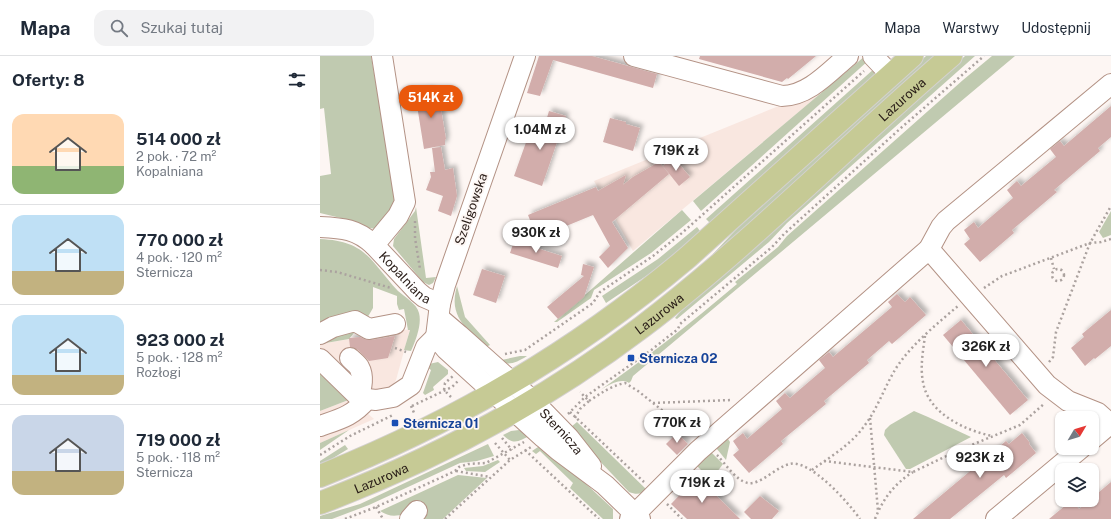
<!DOCTYPE html>
<html lang="pl">
<meta charset="utf-8">
<style>
:root{--surface:#fff;--page:#f2f2f3;--text:#1f2937;--muted:#747a83;--line:#e0e1e3;--accent:#ea580c}
body{margin:0;font-family:"Public Sans",sans-serif;background:var(--page);color:var(--text);height:100vh;display:flex;flex-direction:column;font-size:15px;white-space:nowrap}
*{box-sizing:border-box;margin:0}
p{font-size:13px;color:var(--muted)}
.icon{flex:none;width:22px;height:22px;fill:none;stroke:currentColor;stroke-width:2;stroke-linecap:round;stroke-linejoin:round}
.map{position:relative;flex:1;overflow:hidden}
.drawer{display:flex;flex-direction:column;background:var(--surface);width:320px}
.drawer>*{flex:none}
.needle{width:26px;rotate:52deg}
.controls{position:absolute;left:735px;top:355px;display:grid;gap:8px}
.controls a{display:grid;place-items:center;width:44px;height:44px;border-radius:8px;background:var(--surface);box-shadow:0 1px 3px #0004;font-size:20px}
.price{position:absolute;translate:-50% -34px;padding:0 9px;border-radius:14px;background:#fff;color:#222;font-size:13px;line-height:26px;filter:drop-shadow(0 1px 2px #0008)}
.price::after{content:'';position:absolute;left:50%;top:24px;width:12px;height:9px;margin-left:-6px;background:inherit;clip-path:polygon(0 0,100% 0,50% 100%)}
.price.current{background:var(--accent);color:#fff}
ul{padding:0;list-style:none}
li{display:flex;align-items:center;gap:12px;height:100px;padding:0 12px}
li+li{border-top:1px solid var(--line)}
li span{display:grid;place-items:center;flex:none;width:112px;height:80px;border-radius:12px;color:#555}
li>.icon{margin-inline-start:auto}
span .icon{width:48px;height:48px;fill:#fffc;stroke-width:1}
li b{font-size:17px}
h2{display:flex;justify-content:space-between;align-items:center;height:48px;padding:0 12px;font-size:17px}
header{display:flex;align-items:center;gap:24px;box-sizing:border-box;height:56px;padding:0 20px;background:var(--surface);border-bottom:1px solid var(--line)}
header strong{font-size:19px}
nav{display:flex;gap:22px;margin-inline-start:auto;font-size:14px}
.search{width:280px;height:36px;background:var(--page);display:flex;align-items:center;gap:10px;box-sizing:border-box;padding:0 14px;border-radius:12px;color:var(--muted);font-size:15px}
main{display:flex;flex:1;min-height:0}
.map>svg:first-child{display:block}
.built{fill:#f9e7e0}
.green{fill:#c0cab0}
.building{fill:#d2adab;filter:url(#shadow)}
.lines{fill:none;stroke-linecap:round;stroke-linejoin:round}
.minor-casing{stroke:#b39285;stroke-width:22}
.major-casing{stroke:#d4d1d0;stroke-width:24}
.path{stroke:#aba29f;stroke-width:2.5;stroke-dasharray:2 3;stroke-linecap:butt}
.minor{stroke:#fff;stroke-width:20}
.major{stroke:#c6ca95;stroke-width:22}
.transit-dot{fill:#1a4fb4;stroke:#fdf6f3;stroke-width:1.5}
.labels{text-anchor:middle;dominant-baseline:central;stroke-width:3.5;stroke-linejoin:round;paint-order:stroke}
.street-label{font-size:13px;fill:#271b16;stroke:#fdf6f3}
.transit-label{font-size:13px;font-weight:bold;fill:#164399;stroke:#fdf6f3;text-anchor:start}
</style>
<header>
<strong>Mapa</strong>
<div class="search"><svg class="icon" aria-label="search" viewBox="0 0 24 24"><circle cx="10" cy="10" r="6"/><path d="M15 15l6 6"/></svg>Szukaj tutaj</div>
<nav><a>Mapa</a><a>Warstwy</a><a>Udostępnij</a></nav>
</header>
<main>
<section class="drawer">
<h2>Oferty: 8<svg class="icon" aria-label="filters" viewBox="0 0 24 24"><path d="M4 7h16M4 17h16"/><circle cx="9" cy="7" r="2"/><circle cx="15" cy="17" r="2"/></svg></h2>
<ul>
<li><span style="background:linear-gradient(#ffd9b3 65%,#8fb573 0)"><svg class="icon" aria-label="home" viewBox="0 0 24 24"><path d="M3 11l9-7 9 7M6 9v11h12V9"/></svg></span><div><b>514 000 zł</b><p>2 pok. · 72 m²</p><p>Kopalniana</p></div></li>
<li><span style="background:linear-gradient(#bfe0f5 70%,#c2b280 0)"><svg class="icon" aria-label="home" viewBox="0 0 24 24"><path d="M3 11l9-7 9 7M6 9v11h12V9"/></svg></span><div><b>770 000 zł</b><p>4 pok. · 120 m²</p><p>Sternicza</p></div></li>
<li><span style="background:linear-gradient(#bfe0f5 75%,#c2b280 0)"><svg class="icon" aria-label="home" viewBox="0 0 24 24"><path d="M3 11l9-7 9 7M6 9v11h12V9"/></svg></span><div><b>923 000 zł</b><p>5 pok. · 128 m²</p><p>Rozłogi</p></div></li>
<li><span style="background:linear-gradient(#c9d6e8 70%,#c2b280 0)"><svg class="icon" aria-label="home" viewBox="0 0 24 24"><path d="M3 11l9-7 9 7M6 9v11h12V9"/></svg></span><div><b>719 000 zł</b><p>5 pok. · 118 m²</p><p>Sternicza</p></div></li>
</ul>
</section>
<div class="map">
<svg width="791" height="463" viewBox="0 0 791 463">
<defs>
<filter id="shadow"><feDropShadow dx="3.5" dy="-3.5" stdDeviation="2" flood-color="#0004"/></filter>
</defs>
<rect width="100%" height="100%" fill="#fdf6f3"/>
<!-- built -->
<g class="built">
<polygon points="498,34 500,38 313,195 274,125"/>
<polygon points="90,273 76,324 70,334 46,335 36,329 0,293 0,288"/>
<polygon points="31,343 54,363 0,387 0,355"/>
</g>
<!-- green -->
<g class="green">
<polygon points="0,0 51,0 77,148 57,173 49,172 33,165 0,157 0,120 11,118 4,52 0,53"/>
<polygon points="545,0 549,4 381,155 373,145"/>
<polygon points="606,0 614,0 591,23 394,200 393,198 440,148"/>
<polygon points="645,0 655,0 467,167 449,186 357,263 355,262 368,247"/>
<path d="M672,0h23l-382,320 -2,5 -2,2c-11,-7 -28,7 -37,13 50,-35 98,-72 145,-112l-2,-2 43,-35 9,-11 176,-156z"/>
<polygon points="555,12 560,17 390,167 386,163"/>
<polygon points="96,151 106,222 116,221 113,227 109,229 103,226 73,190 74,183 95,155"/>
<path d="M362,154l9,10 -40,33 -57,37 -3,8 -34,24h-3c43,-37 85,-75 128,-112z"/>
<polygon points="791,155 791,179 783,182 779,176"/>
<polygon points="377,171 380,175 379,179 341,210 286,247 282,240 338,203"/>
<path d="M0,183c47,2 50,22 78,52 7,6 19,13 21,22 3,11 -3,27 -8,38l-7,-1 6,-20h-2l-4,-21 -5,1 -2,-6v-8l-24,-9v21l-7,12 -9,-7 -37,9z"/>
<path d="M137,230l8,31 25,28 -4,2c-20,-19 -38,-31 -29,-61z"/>
<polygon points="38,272 29,283 0,288 0,284"/>
<path d="M200,300h7c-11,7 -18,10 -30,5z"/>
<polygon points="118,306 128,314 128,318 113,331 114,334 105,339 103,337 111,314 108,312 109,308"/>
<polygon points="0,310 31,343 0,355"/>
<polygon points="594,355 608,361 651,381 590,413 586,413 564,379 565,374 570,369"/>
<path d="M257,366l71,69c-7,3 -12,4 -19,1l-35,-37 -23,-28z"/>
<polygon points="29,374 0,394 0,387"/>
<path d="M199,374l12,5c-12,6 -17,11 -28,0l8,-4z"/>
<polygon points="404,377 410,386 406,404 392,387"/>
<polygon points="168,388 174,400 157,405 140,407 49,449 12,463 0,463 0,460 40,448"/>
<polygon points="25,389 28,393 0,410 0,405"/>
<polygon points="221,389 265,427 293,453 293,463 283,463 250,432 253,427 220,395 216,398 212,395"/>
<polygon points="390,397 392,397 403,408 391,424 377,410"/>
<polygon points="178,404 180,406 165,416 146,415 144,412 163,410"/>
<path d="M138,419l29,3 -44,41h-22l-6,-11c-13,8 -23,11 -35,3z"/>
</g>
<!-- building -->
<g class="building">
<polygon points="219,0 272,0 337,18 333,32 233,4 220,40 207,37"/>
<polygon points="380,0 496,0 468,23 467,22 462,26 379,3"/>
<polygon points="110,34 119,41 126,83 125,84 125,89 104,93 95,37"/>
<polygon points="791,50 791,81 778,92 780,95 734,134 737,136 692,174 694,177 660,206 644,188 650,183 644,174 654,166 658,172 693,142 687,134 697,125 701,130 736,101 730,93 740,85 744,90"/>
<polygon points="229,55 246,60 222,130 194,120 209,78 221,82"/>
<polygon points="290,62 306,66 306,68 320,72 313,95 283,86"/>
<polygon points="121,91 125,114 133,112 137,140 131,160 118,155 123,140 106,134 111,121 110,116 115,116 112,92"/>
<polygon points="353,101 370,121 359,130 343,110"/>
<polygon points="339,106 349,118 292,166 308,192 288,212 279,201 290,190 273,159 217,182 208,159 276,131 278,135 306,119 303,129 313,121"/>
<polygon points="194,185 242,200 238,212 190,197"/>
<polygon points="263,208 274,211 264,241 238,263 227,251 264,220 261,219"/>
<polygon points="162,213 185,220 176,247 153,239"/>
<polygon points="577,238 585,246 590,241 606,259 572,288 569,285 547,304 549,307 504,345 506,348 461,385 463,388 429,417 413,399 419,394 413,385 423,377 427,383 462,353 456,345 465,337 470,342 505,312 499,304 509,296 513,301 572,251 568,246"/>
<polygon points="791,254 791,290 775,303 774,302 765,310 751,292 764,281 762,278"/>
<polygon points="641,264 708,344 690,359 623,279"/>
<polygon points="75,280 68,302 49,305 38,294 30,291 29,282 40,281 44,283 51,284"/>
<polygon points="357,377 368,388 357,399 346,388"/>
<polygon points="702,377 710,387 709,388 716,397 686,422 684,419 630,463 593,463 686,385 689,388"/>
<polygon points="377,421 406,449 420,463 367,463 351,448"/>
<polygon points="791,426 791,463 729,463 752,444 759,453 770,444 772,444 772,442"/>
<polygon points="440,440 459,455 452,463 431,463 424,456"/>
</g>
<g class="lines">
<defs>
<g id="minor">
<path id="s1" d="M62,0l23,146 -7,14 -24,29 44,47 6,5 16,7"/>
<polyline points="205,0 125,229 120,248 116,281 126,293 224,382 238,394 285,429 320,463"/>
<path d="M314,0l148,40c26,0 47,-24 66,-40"/>
<polyline points="553,0 571,19"/>
<path d="M0,171c23,1 37,2 54,18"/>
<polyline points="609,193 727,329 748,345 778,357 790,368"/>
<path id="s2" d="M119,262l20,17 74,66 36,37 22,28"/>
<polyline points="0,278 13,271 35,265 49,273 75,268"/>
<path d="M30,302c3,3 7,6 9,9 5,9 3,21 -1,29"/>
<polyline points="0,303 38,340 47,343 56,344 73,341 91,329 106,291 116,281"/>
<path d="M0,370c20,-7 33,-10 47,-27"/>
<polyline points="772,383 791,367"/>
<polyline points="90,463 97,455"/>
<polyline points="310,463 378,395 609,193 621,171 626,165 791,28"/>
<polyline points="676,463 761,392"/>
</g>
<g id="major">
<path d="M0,420c134,-53 258,-126 368,-219l224,-201"/>
<path id="s3" d="M0,447c116,-44 223,-101 322,-176 109,-83 205,-182 309,-271"/>
</g>
</defs>
<!-- minor casing -->
<use href="#minor" class="minor-casing"/>
<!-- major casing -->
<use href="#major" class="major-casing"/>
<!-- path -->
<g class="path">
<polyline points="95,165 95,182 100,213"/>
<polyline points="731,202 734,213"/>
<circle cx="738" cy="219" r="6"/>
<polyline points="0,214 17,216 71,232"/>
<polyline points="664,232 682,220 770,187 781,186 791,183"/>
<path d="M605,280c-2,15 -5,31 -2,46 5,31 41,48 69,54"/>
<polyline points="75,292 86,296"/>
<polyline points="185,298 205,294 273,247 280,236 333,200 362,177 544,15"/>
<polyline points="729,306 733,301 736,276 770,187 791,150"/>
<polyline points="131,341 124,334 125,327 133,320"/>
<path d="M269,345c12,-8 22,-15 36,-18l13,8 55,44"/>
<polyline points="333,347 412,344"/>
<polyline points="91,350 95,359"/>
<polyline points="92,350 132,331 138,325"/>
<polyline points="250,356 324,426"/>
<polyline points="248,358 265,341 330,295 358,273 360,268 452,191 464,178 582,71 664,0"/>
<polyline points="255,362 260,353 269,345 260,336"/>
<polyline points="550,362 558,455"/>
<polyline points="182,382 192,394"/>
<polyline points="175,387 190,404 211,391"/>
<polyline points="205,394 279,463"/>
<polyline points="0,399 30,380 73,359"/>
<path d="M397,399c8,8 19,26 31,28 13,2 29,-17 42,-19 20,-5 59,39 70,55"/>
<polyline points="504,405 593,416 637,395 700,369 725,347"/>
<path d="M492,414c18,-13 40,-26 53,-45 15,-20 21,-44 36,-64 15,-20 38,-39 57,-55"/>
<polyline points="136,415 170,421"/>
<polyline points="347,448 362,463"/>
<polyline points="56,451 63,463"/>
<polyline points="25,463 56,451 120,422 135,415 139,411 148,408 166,407 204,386"/>
<polyline points="125,463 190,404"/>
<path d="M555,463c8,-20 19,-35 38,-47"/>
</g>
<!-- minor -->
<use href="#minor" class="minor"/>
<!-- major -->
<use href="#major" class="major"/>
</g>
<!-- markers -->
<g class="transit-dot">
<rect x="307" y="298" width="8" height="8" rx="2"/>
<rect x="71" y="363" width="8" height="8" rx="2"/>
</g>
<g class="labels">
<!-- street labels -->
<g class="street-label">
<text stroke="none"><textPath href="#s3" startOffset="714">Lazurowa</textPath></text>
<text transform="translate(151 153) rotate(-71)">Szeligowska</text>
<text stroke="none"><textPath href="#s1" startOffset="246">Kopalniana</textPath></text>
<text stroke="none"><textPath href="#s3" startOffset="390">Lazurowa</textPath></text>
<text stroke="none"><textPath href="#s2" startOffset="167">Sternicza</textPath></text>
<text stroke="none"><textPath href="#s3" startOffset="66">Lazurowa</textPath></text>
</g>
<!-- transit labels -->
<g class="transit-label">
<text x="319" y="302">Sternicza 02</text>
<text x="83" y="367">Sternicza 01</text>
</g>
</g>
</svg>
<div class="controls">
<a><svg class="needle" viewBox="-14 -14 28 28"><path d="M0-13l5 13h-10z" fill="#e53935"/><path d="M0 13l5-13h-10z" fill="#747a83"/></svg></a>
<a><svg class="icon" aria-label="layers" viewBox="0 0 24 24"><path d="M12 4l9 5-9 5-9-5zM3 14l9 5 9-5"/></svg></a>
</div>
<b class="price current" style="left:111px;top:63px">514K zł</b>
<b class="price" style="left:220px;top:95px">1.04M zł</b>
<b class="price" style="left:356px;top:116px">719K zł</b>
<b class="price" style="left:216px;top:198px">930K zł</b>
<b class="price" style="left:666px;top:312px">326K zł</b>
<b class="price" style="left:357px;top:388px">770K zł</b>
<b class="price" style="left:660px;top:423px">923K zł</b>
<b class="price" style="left:382px;top:448px">719K zł</b>
</div>
</main>
